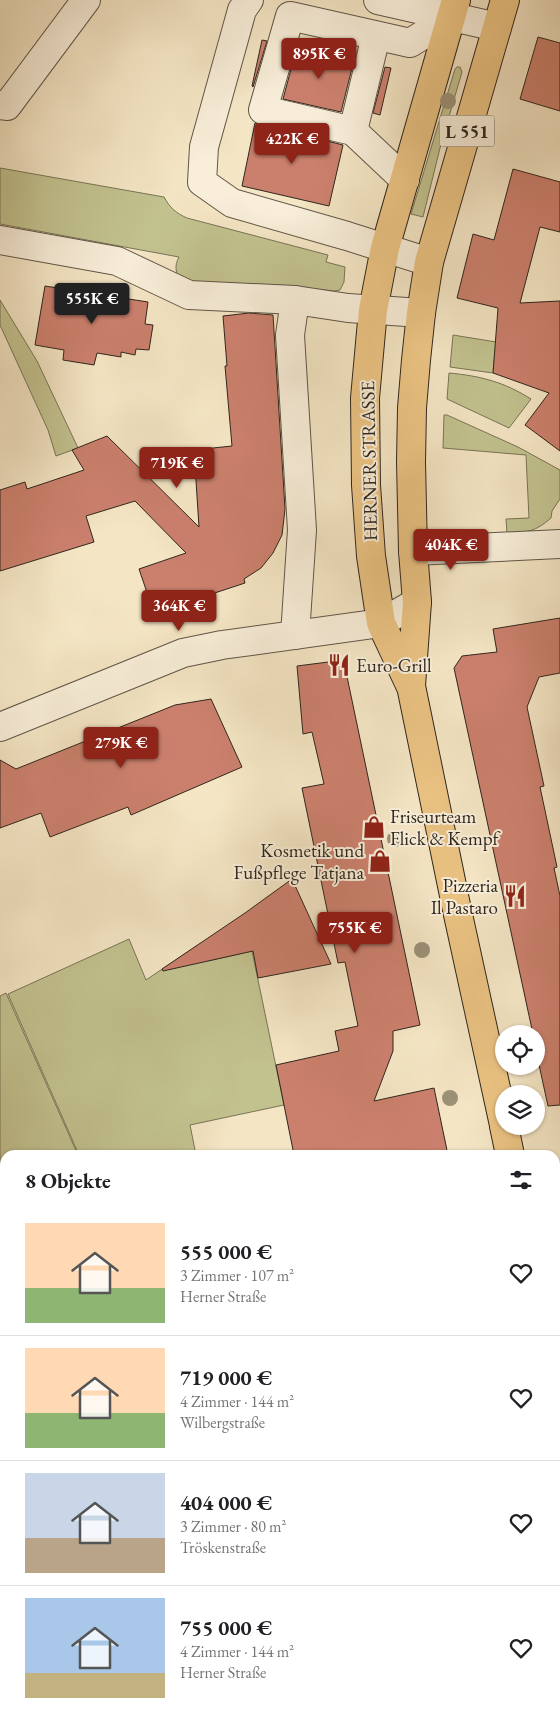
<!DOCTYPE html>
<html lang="de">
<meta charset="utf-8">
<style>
:root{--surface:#fff;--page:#f6f6f6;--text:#202124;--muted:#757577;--line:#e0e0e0;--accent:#8f2418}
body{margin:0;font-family:"EB Garamond",serif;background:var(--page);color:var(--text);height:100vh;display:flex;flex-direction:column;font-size:19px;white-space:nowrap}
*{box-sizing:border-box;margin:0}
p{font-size:16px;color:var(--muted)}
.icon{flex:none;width:28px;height:28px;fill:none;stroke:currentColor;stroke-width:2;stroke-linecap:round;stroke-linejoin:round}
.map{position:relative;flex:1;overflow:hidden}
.panel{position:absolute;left:0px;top:1150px;width:560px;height:570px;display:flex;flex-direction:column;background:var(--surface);border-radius:15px 15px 0 0;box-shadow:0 1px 4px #0004}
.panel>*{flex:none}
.controls{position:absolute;left:495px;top:1025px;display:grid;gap:10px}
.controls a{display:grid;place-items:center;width:50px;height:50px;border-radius:50%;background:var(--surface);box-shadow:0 1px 4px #0004;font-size:25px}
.price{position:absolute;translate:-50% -42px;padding:0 11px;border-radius:5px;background:var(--accent);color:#fff;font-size:16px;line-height:32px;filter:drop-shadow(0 1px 2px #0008)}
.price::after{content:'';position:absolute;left:50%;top:30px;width:15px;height:11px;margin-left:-8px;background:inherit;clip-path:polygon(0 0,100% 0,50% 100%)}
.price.on{background:#222;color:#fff}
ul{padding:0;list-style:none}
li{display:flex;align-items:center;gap:15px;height:125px;padding:0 25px}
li+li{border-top:1px solid var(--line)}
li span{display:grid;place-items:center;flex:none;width:140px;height:100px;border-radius:0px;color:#555}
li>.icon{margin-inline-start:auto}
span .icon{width:60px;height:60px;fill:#fffc;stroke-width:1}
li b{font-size:21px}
h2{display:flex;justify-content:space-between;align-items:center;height:60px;padding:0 25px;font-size:21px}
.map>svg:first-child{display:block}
.green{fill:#c2c28f;stroke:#787456}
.building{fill:#cb806d;stroke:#2f261d}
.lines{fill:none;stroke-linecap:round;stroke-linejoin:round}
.minor-casing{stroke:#605647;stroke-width:30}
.major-casing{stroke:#2f261d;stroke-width:30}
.minor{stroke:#f8eed9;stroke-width:28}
.major{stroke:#eac282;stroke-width:28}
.tree{fill:#9c9178}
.labels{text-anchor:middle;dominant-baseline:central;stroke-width:4;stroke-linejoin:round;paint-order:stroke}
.shield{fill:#f8eed9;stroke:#6b6255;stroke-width:1}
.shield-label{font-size:18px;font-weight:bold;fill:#2f261d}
.street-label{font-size:19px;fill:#2f261d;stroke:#f8eed9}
.poi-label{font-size:19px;fill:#2f261d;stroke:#f8eed9;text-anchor:start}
</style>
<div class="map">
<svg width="560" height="1720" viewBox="0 0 560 1720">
<rect width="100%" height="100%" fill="#f4e5c4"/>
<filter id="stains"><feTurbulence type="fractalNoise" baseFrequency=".004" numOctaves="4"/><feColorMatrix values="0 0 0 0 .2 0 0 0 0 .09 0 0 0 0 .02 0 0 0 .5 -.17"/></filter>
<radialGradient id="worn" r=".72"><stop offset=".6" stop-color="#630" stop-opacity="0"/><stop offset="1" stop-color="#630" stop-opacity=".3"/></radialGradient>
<!-- green -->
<g class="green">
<polygon points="457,67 460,67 462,72 441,144 423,217 411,214 455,69"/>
<path d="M0,168l164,29c6,11 12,16 23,21l141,37 -2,7 19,5 -1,15 -4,8 -6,1 -57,-6 -94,-3c-8,-8 -9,-16 -4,-25l-179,-33z"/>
<polygon points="0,300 37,361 78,448 56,456 48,430 0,325"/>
<polygon points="453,335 496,342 493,373 450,367"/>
<path d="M449,373c32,3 55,9 82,26l-22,29 -62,-29z"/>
<path d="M444,415h3l71,32 42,23v29l-8,12 -1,7c-16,14 -23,14 -44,15l-1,-14 23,-1 -3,-63 -83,-7z"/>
<polygon points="129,939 146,980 201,943 208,961 252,951 284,1105 190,1125 196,1155 79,1155 8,994"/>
<polygon points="6,993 78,1155 5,1155 5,1263 0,1266 0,996"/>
</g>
<!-- building -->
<g class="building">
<polygon points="538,37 560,43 560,111 520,99"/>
<polygon points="262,40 267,41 253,87 252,86"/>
<polygon points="297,47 354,60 341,112 283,99"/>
<polygon points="385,67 391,68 380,115 373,113"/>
<polygon points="255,123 343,145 329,206 242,186"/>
<polygon points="513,169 560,182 560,232 540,227 520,303 560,301 560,451 525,425 549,393 493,373 498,308 457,298 473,234 494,240"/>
<polygon points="45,286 148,302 145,324 153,325 149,350 136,349 135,355 121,352 121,357 97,353 94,365 63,360 64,350 35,345"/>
<polygon points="249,313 273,315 285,509 282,535 273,553 261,568 244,579 245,583 154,613 139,569 186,553 135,501 86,516 94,542 0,571 0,490 25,482 27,489 84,470 72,450 107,436 199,527 194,450 232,446 225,366 227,366 223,316"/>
<polygon points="560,618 560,673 539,677 527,707 544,786 540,787 557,867 554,868 560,896 560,1105 548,1106 536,1051 536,1034 533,1034 454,668 462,656 497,652 493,629"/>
<polygon points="336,661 345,667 420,1025 393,1031 393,1051 374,1101 434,1088 448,1155 294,1155 276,1065 339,1051 335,1031 358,1026 345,962 338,963 302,788 324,784 312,732 303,734 297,666"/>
<polygon points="211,699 242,767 131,815 128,807 50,837 41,813 0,828 0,760 16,769 175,705"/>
<polygon points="292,879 331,964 258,978 253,951 163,971 162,969 245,913"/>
</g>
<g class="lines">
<defs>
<g id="minor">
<polyline points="249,0 242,10 204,147 202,182 232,203 347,236 429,262"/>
<polyline points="378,0 497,27"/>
<polyline points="0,105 7,106 86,0"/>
<polyline points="353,131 376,36"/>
<polyline points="405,180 353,131 263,110 290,16 410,43 452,17"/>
<polyline points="0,240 117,261 189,295 295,300 348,308 421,313"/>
<polyline points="295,300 290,335 302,530 295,635"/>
<polyline points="413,551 560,544"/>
<polyline points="0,727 183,653 222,645 381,623 417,602"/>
<polyline points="0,1409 5,1420"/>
<polyline points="0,1592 5,1590"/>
<polyline points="144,1715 146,1720"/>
</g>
<g id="major">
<polyline points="410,685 381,623 371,556 366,485 365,398 373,310 385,248 456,0"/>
<polyline points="504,1125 457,910 411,686 417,602 413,551 411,462 412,408 416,360 421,313 429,262 505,0"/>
<polyline points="504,1126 510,1155"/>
<polyline points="555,1302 560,1315"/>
<polyline points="555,1410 560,1433"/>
</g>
</defs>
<!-- minor casing -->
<use href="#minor" class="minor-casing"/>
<!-- major casing -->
<use href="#major" class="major-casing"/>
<!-- minor -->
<use href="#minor" class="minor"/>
<!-- major -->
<use href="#major" class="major"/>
</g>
<!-- trees -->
<g class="tree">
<circle cx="448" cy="101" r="8"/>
<circle cx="395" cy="839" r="8"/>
<circle cx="422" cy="950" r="8"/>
<circle cx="450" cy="1098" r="8"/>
</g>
<!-- icons -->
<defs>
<symbol id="restaurant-bare" viewBox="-9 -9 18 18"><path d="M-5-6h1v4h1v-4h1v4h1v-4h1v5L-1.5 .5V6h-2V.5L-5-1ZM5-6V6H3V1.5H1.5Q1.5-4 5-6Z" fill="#8f2418" stroke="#f8eed9" stroke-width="2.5" paint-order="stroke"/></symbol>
<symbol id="shop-bare" viewBox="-9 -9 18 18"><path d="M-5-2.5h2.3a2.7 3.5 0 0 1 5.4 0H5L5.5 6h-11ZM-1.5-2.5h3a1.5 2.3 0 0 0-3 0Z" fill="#8f2418" stroke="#f8eed9" stroke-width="2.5" paint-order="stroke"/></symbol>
</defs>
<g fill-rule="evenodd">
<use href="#restaurant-bare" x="323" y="649" width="32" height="32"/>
<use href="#shop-bare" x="358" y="811" width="32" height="32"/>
<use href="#shop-bare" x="364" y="845" width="32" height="32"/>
<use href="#restaurant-bare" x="499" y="880" width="32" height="32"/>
</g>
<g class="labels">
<!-- shield labels -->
<rect class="shield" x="439.5" y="115.5" width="55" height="31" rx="4"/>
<g class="shield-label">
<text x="467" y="131">L 551</text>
</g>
<!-- street labels -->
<g class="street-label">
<text transform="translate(369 461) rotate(-91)">HERNER STRASSE</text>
</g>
<!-- poi labels -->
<g class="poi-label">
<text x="356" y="665">Euro-Grill</text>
<text x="390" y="816">Friseurteam<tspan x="390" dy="22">Flick &amp; Kempf</tspan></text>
<text x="364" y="850" text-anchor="end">Kosmetik und<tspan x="364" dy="22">Fußpflege Tatjana</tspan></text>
<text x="498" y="885" text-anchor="end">Pizzeria<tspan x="498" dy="22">Il Pastaro</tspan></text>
</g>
</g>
<rect width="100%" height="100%" filter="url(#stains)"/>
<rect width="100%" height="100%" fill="url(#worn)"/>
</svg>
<div class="controls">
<a><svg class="icon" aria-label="locate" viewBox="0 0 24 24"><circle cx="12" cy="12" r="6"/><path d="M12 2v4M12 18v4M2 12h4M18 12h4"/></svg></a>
<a><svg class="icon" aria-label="layers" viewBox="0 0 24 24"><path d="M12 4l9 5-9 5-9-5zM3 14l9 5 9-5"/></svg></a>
</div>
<b class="price" style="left:319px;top:80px">895K €</b>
<b class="price" style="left:292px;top:165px">422K €</b>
<b class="price on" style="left:92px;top:325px">555K €</b>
<b class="price" style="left:177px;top:489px">719K €</b>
<b class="price" style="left:451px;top:571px">404K €</b>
<b class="price" style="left:179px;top:632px">364K €</b>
<b class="price" style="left:121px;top:769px">279K €</b>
<b class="price" style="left:355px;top:954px">755K €</b>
<section class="panel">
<h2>8 Objekte<svg class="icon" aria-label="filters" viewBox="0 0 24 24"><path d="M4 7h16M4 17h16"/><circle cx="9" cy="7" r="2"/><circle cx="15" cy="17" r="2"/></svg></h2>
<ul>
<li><span style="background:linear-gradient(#ffd9b3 65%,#8fb573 0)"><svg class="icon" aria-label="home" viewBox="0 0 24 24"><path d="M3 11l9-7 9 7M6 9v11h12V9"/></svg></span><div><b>555 000 €</b><p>3 Zimmer · 107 m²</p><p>Herner Straße</p></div><svg class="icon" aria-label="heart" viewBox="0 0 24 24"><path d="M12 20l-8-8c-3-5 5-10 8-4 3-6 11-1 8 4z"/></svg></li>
<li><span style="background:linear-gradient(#ffd9b3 65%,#8fb573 0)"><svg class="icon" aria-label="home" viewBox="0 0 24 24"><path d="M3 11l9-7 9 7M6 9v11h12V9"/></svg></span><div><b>719 000 €</b><p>4 Zimmer · 144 m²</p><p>Wilbergstraße</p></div><svg class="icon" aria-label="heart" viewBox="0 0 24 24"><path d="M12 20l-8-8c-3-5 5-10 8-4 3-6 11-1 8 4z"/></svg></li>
<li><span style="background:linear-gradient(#c9d6e8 65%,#b9a48a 0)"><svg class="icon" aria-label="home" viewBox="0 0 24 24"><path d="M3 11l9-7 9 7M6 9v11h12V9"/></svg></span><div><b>404 000 €</b><p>3 Zimmer · 80 m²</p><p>Tröskenstraße</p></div><svg class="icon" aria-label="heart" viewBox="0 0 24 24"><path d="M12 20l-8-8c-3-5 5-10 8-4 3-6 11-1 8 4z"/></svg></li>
<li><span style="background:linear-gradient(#a9c7e8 75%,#c2b280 0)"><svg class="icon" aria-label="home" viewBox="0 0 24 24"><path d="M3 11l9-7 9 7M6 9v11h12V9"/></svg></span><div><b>755 000 €</b><p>4 Zimmer · 144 m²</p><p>Herner Straße</p></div><svg class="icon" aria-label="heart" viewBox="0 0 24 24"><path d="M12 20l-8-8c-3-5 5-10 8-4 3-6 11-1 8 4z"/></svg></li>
</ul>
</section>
</div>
